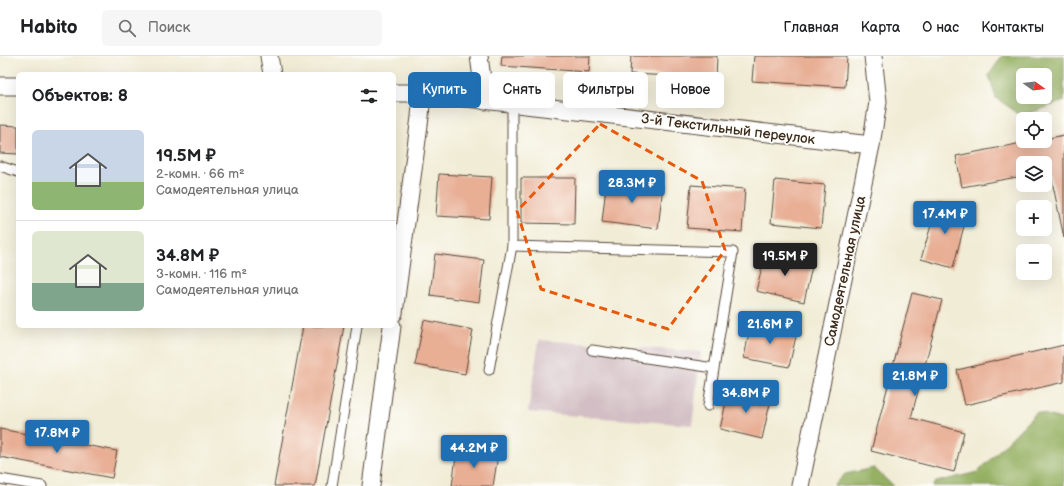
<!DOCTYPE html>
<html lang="ru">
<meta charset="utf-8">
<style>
:root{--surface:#fff;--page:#f6f6f6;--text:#202124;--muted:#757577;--line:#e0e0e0;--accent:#1f6fb2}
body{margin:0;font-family:"Balsamiq Sans",sans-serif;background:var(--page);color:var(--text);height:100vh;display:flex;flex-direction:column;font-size:15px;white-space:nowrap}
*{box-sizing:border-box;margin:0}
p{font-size:13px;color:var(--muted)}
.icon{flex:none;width:22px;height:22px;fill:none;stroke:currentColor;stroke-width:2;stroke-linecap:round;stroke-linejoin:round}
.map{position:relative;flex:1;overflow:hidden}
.sheet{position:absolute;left:16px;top:16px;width:380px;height:256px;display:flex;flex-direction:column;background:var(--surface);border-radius:6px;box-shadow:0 4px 16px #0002}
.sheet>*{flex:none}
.guide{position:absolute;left:408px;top:16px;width:380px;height:36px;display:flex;gap:8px}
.needle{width:26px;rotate:105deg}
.fabs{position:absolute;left:1016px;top:12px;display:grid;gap:8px}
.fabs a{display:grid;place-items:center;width:36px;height:36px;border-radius:6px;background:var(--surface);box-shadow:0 4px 16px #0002;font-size:20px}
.price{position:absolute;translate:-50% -34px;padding:0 9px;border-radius:4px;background:var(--accent);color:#fff;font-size:13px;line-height:26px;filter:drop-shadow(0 1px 2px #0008)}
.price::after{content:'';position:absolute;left:50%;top:24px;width:12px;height:9px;margin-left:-6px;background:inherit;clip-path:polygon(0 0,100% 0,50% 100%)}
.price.on{background:#222;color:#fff}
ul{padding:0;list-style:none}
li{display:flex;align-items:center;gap:12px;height:100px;padding:0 16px}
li+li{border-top:1px solid var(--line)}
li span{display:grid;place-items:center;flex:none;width:112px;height:80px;border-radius:6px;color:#555}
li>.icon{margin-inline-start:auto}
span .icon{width:48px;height:48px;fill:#fffc;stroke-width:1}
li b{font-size:17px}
h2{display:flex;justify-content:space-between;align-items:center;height:48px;padding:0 16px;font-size:17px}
.pill{padding:0 14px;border-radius:6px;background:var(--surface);box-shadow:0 4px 16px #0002;font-size:14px;line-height:36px}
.pill.on{background:var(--accent);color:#fff}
header{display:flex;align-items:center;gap:24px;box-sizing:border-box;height:56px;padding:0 20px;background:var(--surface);border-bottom:1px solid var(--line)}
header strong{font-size:19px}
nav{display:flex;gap:22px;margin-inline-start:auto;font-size:14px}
.search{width:280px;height:36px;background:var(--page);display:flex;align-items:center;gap:10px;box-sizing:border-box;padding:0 14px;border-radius:6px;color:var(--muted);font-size:15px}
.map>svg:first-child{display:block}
.industrial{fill:#d2bec4}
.forest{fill:#94b062;stroke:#686d40;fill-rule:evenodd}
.building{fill:#e8af95}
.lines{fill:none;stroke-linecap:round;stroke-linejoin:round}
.lane-casing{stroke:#564739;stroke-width:11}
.street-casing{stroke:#564739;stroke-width:19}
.lane{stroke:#fff;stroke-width:9}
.street{stroke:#fff;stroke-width:17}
.marked{fill:none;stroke:#e8590c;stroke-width:3;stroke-dasharray:8 5;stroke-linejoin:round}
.labels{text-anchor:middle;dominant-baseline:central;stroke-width:3.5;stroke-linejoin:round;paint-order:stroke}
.street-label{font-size:14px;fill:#3b2a1e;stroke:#fdfcf7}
</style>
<header>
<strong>Habito</strong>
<div class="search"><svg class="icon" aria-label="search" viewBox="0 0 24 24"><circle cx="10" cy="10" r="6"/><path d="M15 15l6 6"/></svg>Поиск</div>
<nav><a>Главная</a><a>Карта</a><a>О нас</a><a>Контакты</a></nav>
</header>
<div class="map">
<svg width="1064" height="430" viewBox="0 0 1064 430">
<rect width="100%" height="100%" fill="#fdfcf7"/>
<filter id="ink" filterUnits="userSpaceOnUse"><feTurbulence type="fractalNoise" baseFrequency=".025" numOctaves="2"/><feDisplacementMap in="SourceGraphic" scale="8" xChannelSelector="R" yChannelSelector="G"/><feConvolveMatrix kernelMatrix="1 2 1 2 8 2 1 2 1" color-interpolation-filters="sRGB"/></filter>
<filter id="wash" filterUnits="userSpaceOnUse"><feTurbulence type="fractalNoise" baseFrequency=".012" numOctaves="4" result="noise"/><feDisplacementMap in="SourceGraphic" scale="16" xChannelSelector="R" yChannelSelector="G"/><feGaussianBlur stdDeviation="0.9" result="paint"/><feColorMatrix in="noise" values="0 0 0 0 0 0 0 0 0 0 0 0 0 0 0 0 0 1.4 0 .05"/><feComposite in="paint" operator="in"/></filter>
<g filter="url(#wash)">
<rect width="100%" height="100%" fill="#f1ecd5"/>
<!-- industrial -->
<polygon class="industrial" points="539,284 701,296 692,369 528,356"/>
<!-- forest -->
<g class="forest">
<path d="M1002,0h62v45l-42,15 -26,-18 -7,-23zM1023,19h22v22h-22z"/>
<polygon points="1037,356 1064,364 1064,430 932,430 936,426 978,416"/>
<polygon points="874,412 893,430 834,430 845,418"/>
</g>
<g id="blocks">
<!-- building -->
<g class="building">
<polygon points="502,0 590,0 589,16 501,10"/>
<polygon points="631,0 717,0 716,22 630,18"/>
<polygon points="754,0 847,0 845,31 752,25"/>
<polygon points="0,69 18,70 18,98 0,97"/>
<polygon points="1064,79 1064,182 1050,115 1045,116 1045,107 1023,107 1023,120 962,131 956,100 1032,85 1045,85 1045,83"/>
<polygon points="439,118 492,121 489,163 436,160"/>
<polygon points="521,122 575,122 574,168 521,167"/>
<polygon points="607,122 663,129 658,173 602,166"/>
<polygon points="775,124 825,129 821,172 771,167"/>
<polygon points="691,129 745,133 742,176 687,172"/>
<polygon points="938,146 968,155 953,212 921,203"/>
<polygon points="766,195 813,206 804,246 756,235"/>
<polygon points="435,198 484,204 479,246 430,239"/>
<polygon points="912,237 942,244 911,362 964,376 954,416 871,395"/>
<polygon points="424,264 473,274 465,318 415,309"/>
<polygon points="751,266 797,276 789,311 744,302"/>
<polygon points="303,270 344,270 315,430 274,430"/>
<polygon points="1064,289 1064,326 965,349 957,314"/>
<polygon points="729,333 771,343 762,383 720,373"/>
<polygon points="0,373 117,395 112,422 0,401"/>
<polygon points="457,393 498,399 493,430 452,430"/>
</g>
</g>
</g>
<g filter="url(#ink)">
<use href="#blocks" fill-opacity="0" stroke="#564739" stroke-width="1"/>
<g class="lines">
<defs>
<g id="lane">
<polyline points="512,48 512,190 733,196 708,350"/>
<polyline points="0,110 18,116"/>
<polyline points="592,294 714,312"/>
<polyline points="489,314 512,190"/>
<polyline points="0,423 42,430"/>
<polyline points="332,430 357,270"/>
</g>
<g id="street">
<polyline points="269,0 272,18"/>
<polyline points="479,0 485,45"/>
<polyline points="0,30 18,30"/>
<polyline points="394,37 422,37 871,89"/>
<polyline points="394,257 420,61 422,37"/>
<polyline points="371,430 392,270"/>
<polyline points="800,430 871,89 878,46 873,0"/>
</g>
</defs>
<!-- lane casing -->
<use href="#lane" class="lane-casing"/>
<!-- street casing -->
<use href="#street" class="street-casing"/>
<!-- lane -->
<use href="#lane" class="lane"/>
<!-- street -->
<use href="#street" class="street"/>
</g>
</g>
<!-- marked area -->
<path class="marked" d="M600,68l102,57 23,69 -57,79 -127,-40 -24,-78z"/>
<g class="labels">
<!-- street labels -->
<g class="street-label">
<text transform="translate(728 73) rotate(7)">3-й Текстильный переулок</text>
<text transform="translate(845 215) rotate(-78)">Самодеятельная улица</text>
</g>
</g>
</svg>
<div class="fabs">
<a><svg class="needle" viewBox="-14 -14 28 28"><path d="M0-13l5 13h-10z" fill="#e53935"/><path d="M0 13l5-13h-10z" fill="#757577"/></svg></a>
<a><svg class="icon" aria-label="locate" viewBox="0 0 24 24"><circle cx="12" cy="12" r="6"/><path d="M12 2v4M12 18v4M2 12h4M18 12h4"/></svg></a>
<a><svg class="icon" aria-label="layers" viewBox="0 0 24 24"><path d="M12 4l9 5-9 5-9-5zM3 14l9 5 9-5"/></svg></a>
<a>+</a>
<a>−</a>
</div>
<b class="price" style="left:632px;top:148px">28.3M ₽</b>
<b class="price" style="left:945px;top:179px">17.4M ₽</b>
<b class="price on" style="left:785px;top:221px">19.5M ₽</b>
<b class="price" style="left:770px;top:289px">21.6M ₽</b>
<b class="price" style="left:915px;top:341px">21.8M ₽</b>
<b class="price" style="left:746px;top:358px">34.8M ₽</b>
<b class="price" style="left:57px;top:398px">17.8M ₽</b>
<b class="price" style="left:474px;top:413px">44.2M ₽</b>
<div class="guide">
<a class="pill on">Купить</a>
<a class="pill">Снять</a>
<a class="pill">Фильтры</a>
<a class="pill">Новое</a>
</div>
<section class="sheet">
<h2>Объектов: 8<svg class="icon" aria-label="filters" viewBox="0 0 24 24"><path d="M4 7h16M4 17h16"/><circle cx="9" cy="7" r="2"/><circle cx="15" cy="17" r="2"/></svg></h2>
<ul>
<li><span style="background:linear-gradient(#c9d6e8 65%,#8fb573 0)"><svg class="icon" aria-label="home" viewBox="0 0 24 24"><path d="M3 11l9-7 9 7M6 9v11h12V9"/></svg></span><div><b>19.5M ₽</b><p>2-комн. · 66 m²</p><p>Самодеятельная улица</p></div></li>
<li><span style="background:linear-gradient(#dfe7d0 65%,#7fa58c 0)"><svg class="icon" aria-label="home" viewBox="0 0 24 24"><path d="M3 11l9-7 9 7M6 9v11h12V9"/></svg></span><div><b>34.8M ₽</b><p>3-комн. · 116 m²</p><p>Самодеятельная улица</p></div></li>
</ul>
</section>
</div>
